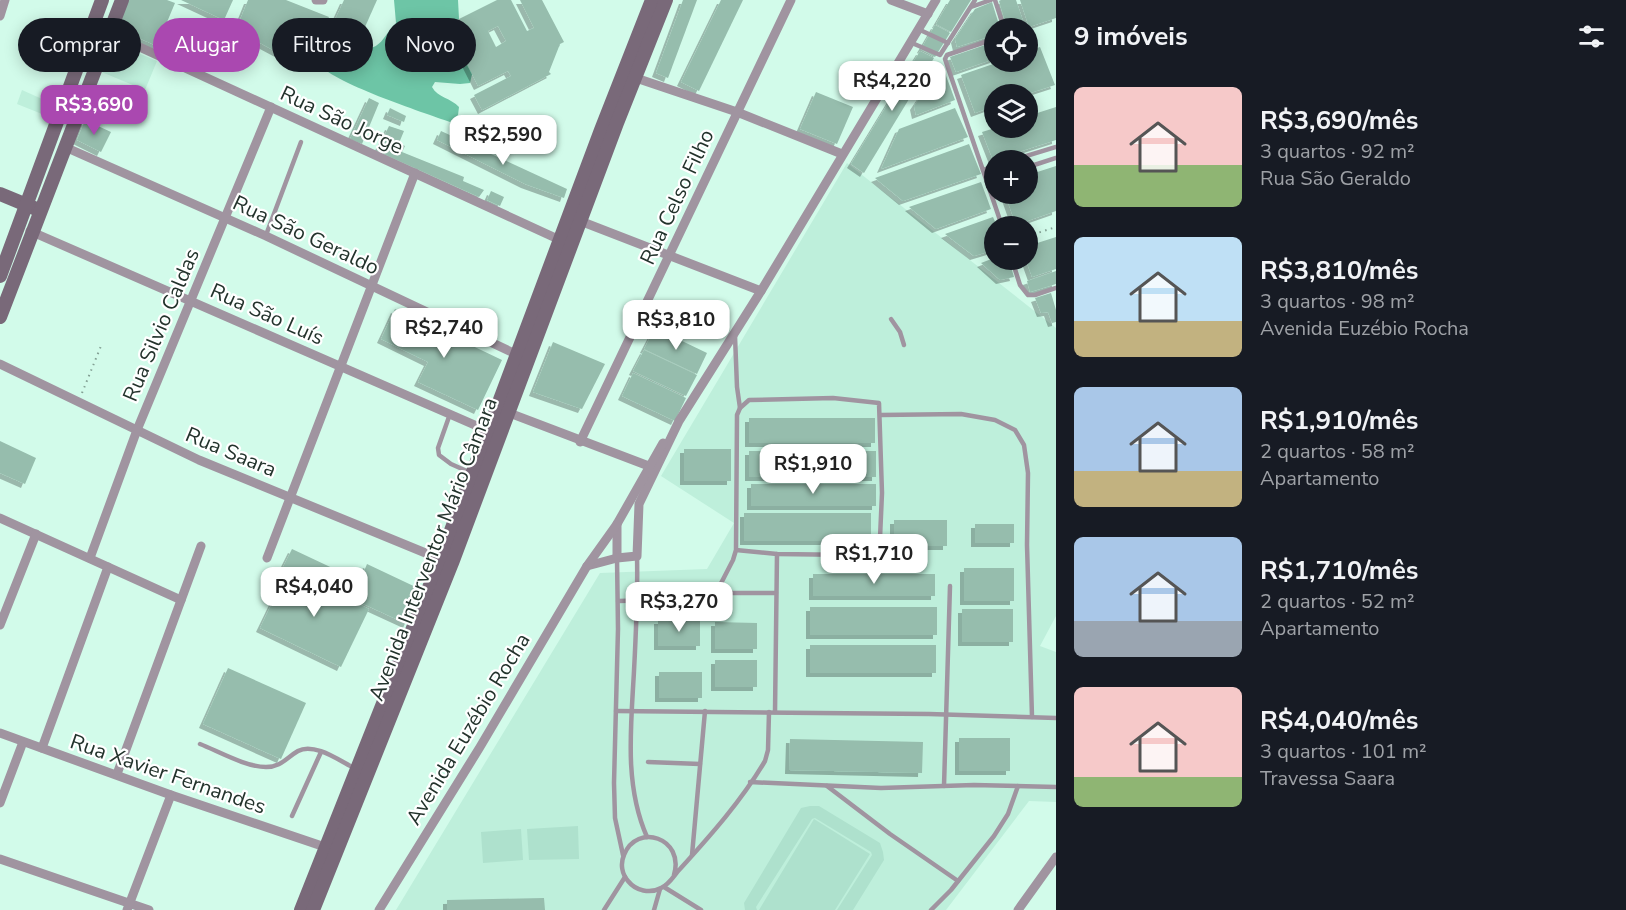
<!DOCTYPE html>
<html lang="pt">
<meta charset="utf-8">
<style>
:root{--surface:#171b24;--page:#20242c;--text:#f1f3f6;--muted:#9ea1a6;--accent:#aa48b0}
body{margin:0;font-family:"Nunito Sans",sans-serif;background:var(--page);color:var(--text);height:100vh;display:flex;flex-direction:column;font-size:22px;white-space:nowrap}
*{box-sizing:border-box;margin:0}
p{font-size:20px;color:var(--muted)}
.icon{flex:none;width:33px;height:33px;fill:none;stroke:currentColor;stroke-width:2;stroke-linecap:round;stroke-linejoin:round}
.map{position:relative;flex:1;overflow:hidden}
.side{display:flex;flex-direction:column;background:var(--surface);width:570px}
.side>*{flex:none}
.banner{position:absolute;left:18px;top:18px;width:570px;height:54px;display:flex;gap:12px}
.tools{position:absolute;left:984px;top:18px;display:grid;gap:12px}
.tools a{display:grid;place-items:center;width:54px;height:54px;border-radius:50%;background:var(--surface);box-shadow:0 3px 15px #0003;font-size:30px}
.price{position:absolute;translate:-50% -51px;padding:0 14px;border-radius:12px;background:#fff;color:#222;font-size:20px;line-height:39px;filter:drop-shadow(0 2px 3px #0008)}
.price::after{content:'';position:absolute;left:50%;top:36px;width:18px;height:14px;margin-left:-9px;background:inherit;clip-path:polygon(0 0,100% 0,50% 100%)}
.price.on{background:var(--accent);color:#fff}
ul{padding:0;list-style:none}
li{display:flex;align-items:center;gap:18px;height:150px;padding:0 18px}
li span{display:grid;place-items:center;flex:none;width:168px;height:120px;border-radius:9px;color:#555}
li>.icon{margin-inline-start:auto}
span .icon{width:72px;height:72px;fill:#fffc;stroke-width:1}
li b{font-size:26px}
h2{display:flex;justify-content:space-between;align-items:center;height:72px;padding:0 18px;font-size:26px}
.pill{padding:0 21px;border-radius:27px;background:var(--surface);box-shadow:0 3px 15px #0003;font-size:21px;line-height:54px}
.pill.on{background:var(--accent);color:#fff}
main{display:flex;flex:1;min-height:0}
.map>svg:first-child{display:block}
.built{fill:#beefdb}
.green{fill:#aee1cd}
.forest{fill:#6dc5a6}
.building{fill:#96bdad;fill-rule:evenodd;filter:url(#shadow)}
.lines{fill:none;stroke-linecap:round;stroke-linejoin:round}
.path{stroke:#829f93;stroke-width:2;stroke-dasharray:1.5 4.5;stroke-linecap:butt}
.service{stroke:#a094a0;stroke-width:4.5}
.minor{stroke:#a094a0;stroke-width:9}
.secondary{stroke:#796979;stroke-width:14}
.labels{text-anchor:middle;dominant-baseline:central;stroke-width:4.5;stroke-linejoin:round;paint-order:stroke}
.street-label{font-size:21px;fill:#23332c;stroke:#fff}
</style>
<main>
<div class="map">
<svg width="1056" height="910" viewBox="0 0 1056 910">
<defs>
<filter id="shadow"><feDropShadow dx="-4" dy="4" stdDeviation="0" flood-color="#0004"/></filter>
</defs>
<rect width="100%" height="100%" fill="#d2fbea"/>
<!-- built -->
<g class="built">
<polygon points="112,42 157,61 145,90 99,71"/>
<polygon points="22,90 51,103 47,116 17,104"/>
<polygon points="847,163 1056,328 1056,616 1040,646 1056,652 1056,802 1029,801 946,910 396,910 600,573 707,569 734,523 661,476"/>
</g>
<!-- green -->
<g class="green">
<polygon points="810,806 819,806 880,843 883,852 884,860 853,910 837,910 872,855 871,852 815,818 812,819 756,907 757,910 745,910 744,903 801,808"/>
<polygon points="814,819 870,854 835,910 759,910"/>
<polygon points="578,826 579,859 529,860 527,829"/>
<polygon points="521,829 523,860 483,863 481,832"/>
</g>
<!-- forest -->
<path class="forest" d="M394,0h64l1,19 -12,6 4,8 -3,5 4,5 -1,8 7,8 11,-1 4,12 -3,13 -10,1 -25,-2 -3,5c6,11 19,11 27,20l-1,8 -8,7c-25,-9 -121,-40 -133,-60l9,-21c9,-2 11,3 18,6 5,2 9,2 14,2 25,1 23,-11 38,-26z"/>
<!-- building -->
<g class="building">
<polygon points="127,0 167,0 175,3 157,46 116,28"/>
<polygon points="181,0 233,0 224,20"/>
<polygon points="248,0 286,0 329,17 307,68 236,30"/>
<polygon points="344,0 377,0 357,45 329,33"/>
<path d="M497,0h14l16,31 7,-3 -14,-28h22l22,42 -4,2 -11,28 2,2 -69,36 -8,-15 37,-19 -3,-5 -30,15 -31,-61zM498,26l8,15 -10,6 -8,-16z"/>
<polygon points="683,0 697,0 668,78 656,73"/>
<polygon points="721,0 743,0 699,91 681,82"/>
<polygon points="950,0 971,0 951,32 936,24"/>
<polygon points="1001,0 1016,0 1024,24 1007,28 999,1"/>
<polygon points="1020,0 1056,0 1056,18 1029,27"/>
<polygon points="992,2 1000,28 994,28 994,35 957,47 955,39 975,9"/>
<polygon points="935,25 950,33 935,57 921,49"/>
<polygon points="994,42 994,59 956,72 950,57"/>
<polygon points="1040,47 1055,85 1027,94 994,94 994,106 975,113 961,75 999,62 1028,62 1028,51"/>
<polygon points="920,51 934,58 864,173 851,164"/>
<polygon points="942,65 955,100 916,115 914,106"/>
<polygon points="816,92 853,107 837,144 800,129"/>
<polygon points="369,98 379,103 362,144 350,139"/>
<polygon points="1056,107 1056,140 993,160 982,132 995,128 1028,128 1028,116"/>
<polygon points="390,108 406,116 404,122 387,115"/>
<polygon points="955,108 968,137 881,169 899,129"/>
<polygon points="85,120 111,132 101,152 77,140"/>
<polygon points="389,126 404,131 399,143 405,146 402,152 464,177 463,181 484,190 479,197 377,151"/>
<polygon points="441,131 567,189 564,198 525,184 437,140"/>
<polygon points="969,144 981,174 903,201 875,178"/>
<polygon points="1056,166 1056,211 1016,225 1005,194 1028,194 1028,175"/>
<polygon points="981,182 991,209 936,229 909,207"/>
<polygon points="491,191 504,197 500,206 487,200"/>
<polygon points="993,217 997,226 994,226 994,250 974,256 945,234"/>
<polygon points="1056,237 1056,269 1032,277 1026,260 1028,260 1028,246"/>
<polygon points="994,258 1009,260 1014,277 1000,280 981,263"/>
<polygon points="1056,271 1056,284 1030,292 1027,281"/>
<polygon points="1051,293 1056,310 1056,322 1052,323 1048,312 1041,313 1035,298"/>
<polygon points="395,309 502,360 478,410 418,382 428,362 381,339"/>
<polygon points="655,328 707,353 697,374 644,349"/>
<polygon points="553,342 605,364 582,409 533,392"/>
<polygon points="644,350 697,375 686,396 633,371"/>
<polygon points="633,373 686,398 675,421 622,396"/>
<rect x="749" y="418" width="126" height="25"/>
<polygon points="0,441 36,458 25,484 0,473"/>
<rect x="684" y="449" width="47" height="32"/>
<rect x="749" y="451" width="127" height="26"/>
<rect x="751" y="484" width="125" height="22"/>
<rect x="744" y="513" width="127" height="28"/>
<rect x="894" y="520" width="53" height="26"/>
<rect x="975" y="524" width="39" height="19"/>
<polygon points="292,549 360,581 367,564 422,590 407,624 283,567"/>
<rect x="964" y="568" width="50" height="33"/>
<polygon points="288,570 369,609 341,667 260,628"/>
<rect x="813" y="574" width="122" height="22"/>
<rect x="810" y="607" width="127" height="28"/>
<rect x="962" y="609" width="51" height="33"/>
<rect x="658" y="620" width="42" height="26"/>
<polygon points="715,622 757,623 757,649 715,649"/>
<rect x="810" y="645" width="126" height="28"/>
<rect x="715" y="660" width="42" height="27"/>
<polygon points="228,668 306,703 281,759 203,724"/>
<rect x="659" y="672" width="43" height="26"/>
<rect x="959" y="738" width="51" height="33"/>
<polygon points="790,739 923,742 922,773 789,770"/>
<polygon points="544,898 545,910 447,910 447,900"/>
</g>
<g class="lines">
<!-- path -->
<g class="path">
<polyline points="1028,236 1056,227"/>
<polyline points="82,393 101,346"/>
</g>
<!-- service -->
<g class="service">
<polyline points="995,0 1004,28"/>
<polyline points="971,7 991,0"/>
<polyline points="918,29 948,43"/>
<polyline points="994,39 947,55 945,59 1002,226"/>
<polyline points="912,43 940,55 975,0"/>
<polyline points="1013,160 1056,147"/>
<polyline points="1028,167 1056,158"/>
<polyline points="983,170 994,166"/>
<polyline points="266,235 301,142"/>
<polyline points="1012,260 1020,285 1028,295 1035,295 1056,288"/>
<polyline points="891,319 900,332 904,345"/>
<polyline points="735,336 737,387 740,408"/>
<polyline points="450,414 438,448 439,455 451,464 469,472"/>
<polyline points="881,415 961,414 995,420 1015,430 1024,445 1028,473 1027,545 1032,717"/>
<path d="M637,556c1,38 -1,77 -3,115 -3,56 -10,114 13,166"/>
<polyline points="617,558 618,629 614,783 615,818 623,855"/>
<polyline points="716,593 776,593"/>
<polyline points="618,601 699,599 716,593 733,560 736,550 737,415 740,408 749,400 833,398 879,403 882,493 880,538 878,545 872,552 854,555 777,554 736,550"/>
<polyline points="616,711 929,714 1056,718"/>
<polyline points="775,712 777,554"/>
<path d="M200,744c18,7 46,23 66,23 15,0 20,-9 32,-16 16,-9 42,10 56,17"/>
<polyline points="648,762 700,764"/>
<polyline points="750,782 881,788 974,785 1056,787"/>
<polyline points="827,786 890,834 958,881"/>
<polyline points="944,786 950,586"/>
<polyline points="292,816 321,752"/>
<polyline points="692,855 705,711"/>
<path d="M674,875c11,-37 -37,-53 -50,-20 -4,9 -2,19 4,26 8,10 22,13 33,7 9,-4 13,-13 19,-19 31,-34 62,-69 85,-108l3,-11 1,-38"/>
<polyline points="664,887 701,910"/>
<polyline points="604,910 625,877"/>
<polyline points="654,910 660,889"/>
<polyline points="931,910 951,890 994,836 1008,814 1018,786"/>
</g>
<!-- minor -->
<g class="minor">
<polyline points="316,0 323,0"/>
<polyline points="891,0 928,14"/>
<polyline points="0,16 5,0"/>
<polyline points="109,33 560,240"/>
<polyline points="630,76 737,112 842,154"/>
<polyline points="65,147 266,236 522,357"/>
<polyline points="575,219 761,291"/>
<polyline points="30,231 493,433"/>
<polyline points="0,364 199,460 445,561"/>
<polyline points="504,411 654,468"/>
<polyline points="580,442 791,0"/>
<polyline points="0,518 181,600"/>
<polyline points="617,524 617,558"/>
<polyline points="90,558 137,430 271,107"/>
<polyline points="267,558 415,173"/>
<polyline points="587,566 617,558 637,556 639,504 679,421 761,291 936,0"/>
<polyline points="0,625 36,534"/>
<polyline points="0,733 171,795 325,847"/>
<polyline points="42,748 108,567"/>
<polyline points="117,774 201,546"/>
<polyline points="0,803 23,742"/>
<polyline points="0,859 149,910"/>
<polyline points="127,910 171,795"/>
<polyline points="379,910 480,747 587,566 617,524 663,443"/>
<polyline points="1018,910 1056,857"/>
</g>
<!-- secondary -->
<g class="secondary">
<polyline points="0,194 34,208"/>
<polyline points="0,276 102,0"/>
<polyline points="0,317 122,0"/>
<polyline points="301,910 440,560 601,130 652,0"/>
<polyline points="313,910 452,563 617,123 666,0"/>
</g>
</g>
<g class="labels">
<!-- street labels -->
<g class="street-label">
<text transform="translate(342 120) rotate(25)">Rua São Jorge</text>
<text transform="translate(677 197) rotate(-65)">Rua Celso Filho</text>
<text transform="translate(306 235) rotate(25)">Rua São Geraldo</text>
<text transform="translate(267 314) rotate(24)">Rua São Luís</text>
<text transform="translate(161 325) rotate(-67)">Rua Silvio Caldas</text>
<text transform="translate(231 452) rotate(23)">Rua Saara</text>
<text transform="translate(433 549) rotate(-69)">Avenida Interventor Mário Câmara</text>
<text transform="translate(468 729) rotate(-59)">Avenida Euzébio Rocha</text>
<text transform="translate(168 774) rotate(19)">Rua Xavier Fernandes</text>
</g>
</g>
</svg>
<div class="tools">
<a><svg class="icon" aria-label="locate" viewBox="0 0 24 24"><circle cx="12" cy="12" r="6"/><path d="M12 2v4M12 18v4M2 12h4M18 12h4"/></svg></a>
<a><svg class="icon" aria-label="layers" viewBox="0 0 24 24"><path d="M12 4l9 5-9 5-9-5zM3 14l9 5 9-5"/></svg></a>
<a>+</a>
<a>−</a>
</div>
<b class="price" style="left:892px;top:112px">R$4,220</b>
<b class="price on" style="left:94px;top:136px">R$3,690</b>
<b class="price" style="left:503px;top:166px">R$2,590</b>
<b class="price" style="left:676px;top:351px">R$3,810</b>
<b class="price" style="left:444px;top:359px">R$2,740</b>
<b class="price" style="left:813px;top:495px">R$1,910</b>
<b class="price" style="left:874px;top:585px">R$1,710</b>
<b class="price" style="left:314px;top:618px">R$4,040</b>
<b class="price" style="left:679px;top:633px">R$3,270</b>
<div class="banner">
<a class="pill">Comprar</a>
<a class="pill on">Alugar</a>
<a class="pill">Filtros</a>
<a class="pill">Novo</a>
</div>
</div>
<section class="side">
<h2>9 imóveis<svg class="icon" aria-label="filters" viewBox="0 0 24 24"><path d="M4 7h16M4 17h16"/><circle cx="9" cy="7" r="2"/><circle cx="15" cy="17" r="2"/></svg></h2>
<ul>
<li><span style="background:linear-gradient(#f6c9c9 65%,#8fb573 0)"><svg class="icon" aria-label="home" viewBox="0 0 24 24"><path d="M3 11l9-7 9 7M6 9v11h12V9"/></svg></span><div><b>R$3,690/mês</b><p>3 quartos · 92 m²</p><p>Rua São Geraldo</p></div></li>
<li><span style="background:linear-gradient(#bfe0f5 70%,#c2b280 0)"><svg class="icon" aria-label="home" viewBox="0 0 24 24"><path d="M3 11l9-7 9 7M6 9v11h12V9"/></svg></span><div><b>R$3,810/mês</b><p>3 quartos · 98 m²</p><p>Avenida Euzébio Rocha</p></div></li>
<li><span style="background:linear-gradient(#a9c7e8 70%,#c2b280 0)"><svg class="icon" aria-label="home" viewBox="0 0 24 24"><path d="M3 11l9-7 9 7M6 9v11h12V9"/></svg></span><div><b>R$1,910/mês</b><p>2 quartos · 58 m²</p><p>Apartamento</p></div></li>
<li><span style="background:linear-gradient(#a9c7e8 70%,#9aa5b1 0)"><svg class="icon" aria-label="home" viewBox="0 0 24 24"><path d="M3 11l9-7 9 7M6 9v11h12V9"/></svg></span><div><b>R$1,710/mês</b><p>2 quartos · 52 m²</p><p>Apartamento</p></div></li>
<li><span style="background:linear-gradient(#f6c9c9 75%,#8fb573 0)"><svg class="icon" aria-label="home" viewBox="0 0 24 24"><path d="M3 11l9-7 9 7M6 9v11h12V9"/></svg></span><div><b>R$4,040/mês</b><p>3 quartos · 101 m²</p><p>Travessa Saara</p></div></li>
</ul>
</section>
</main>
